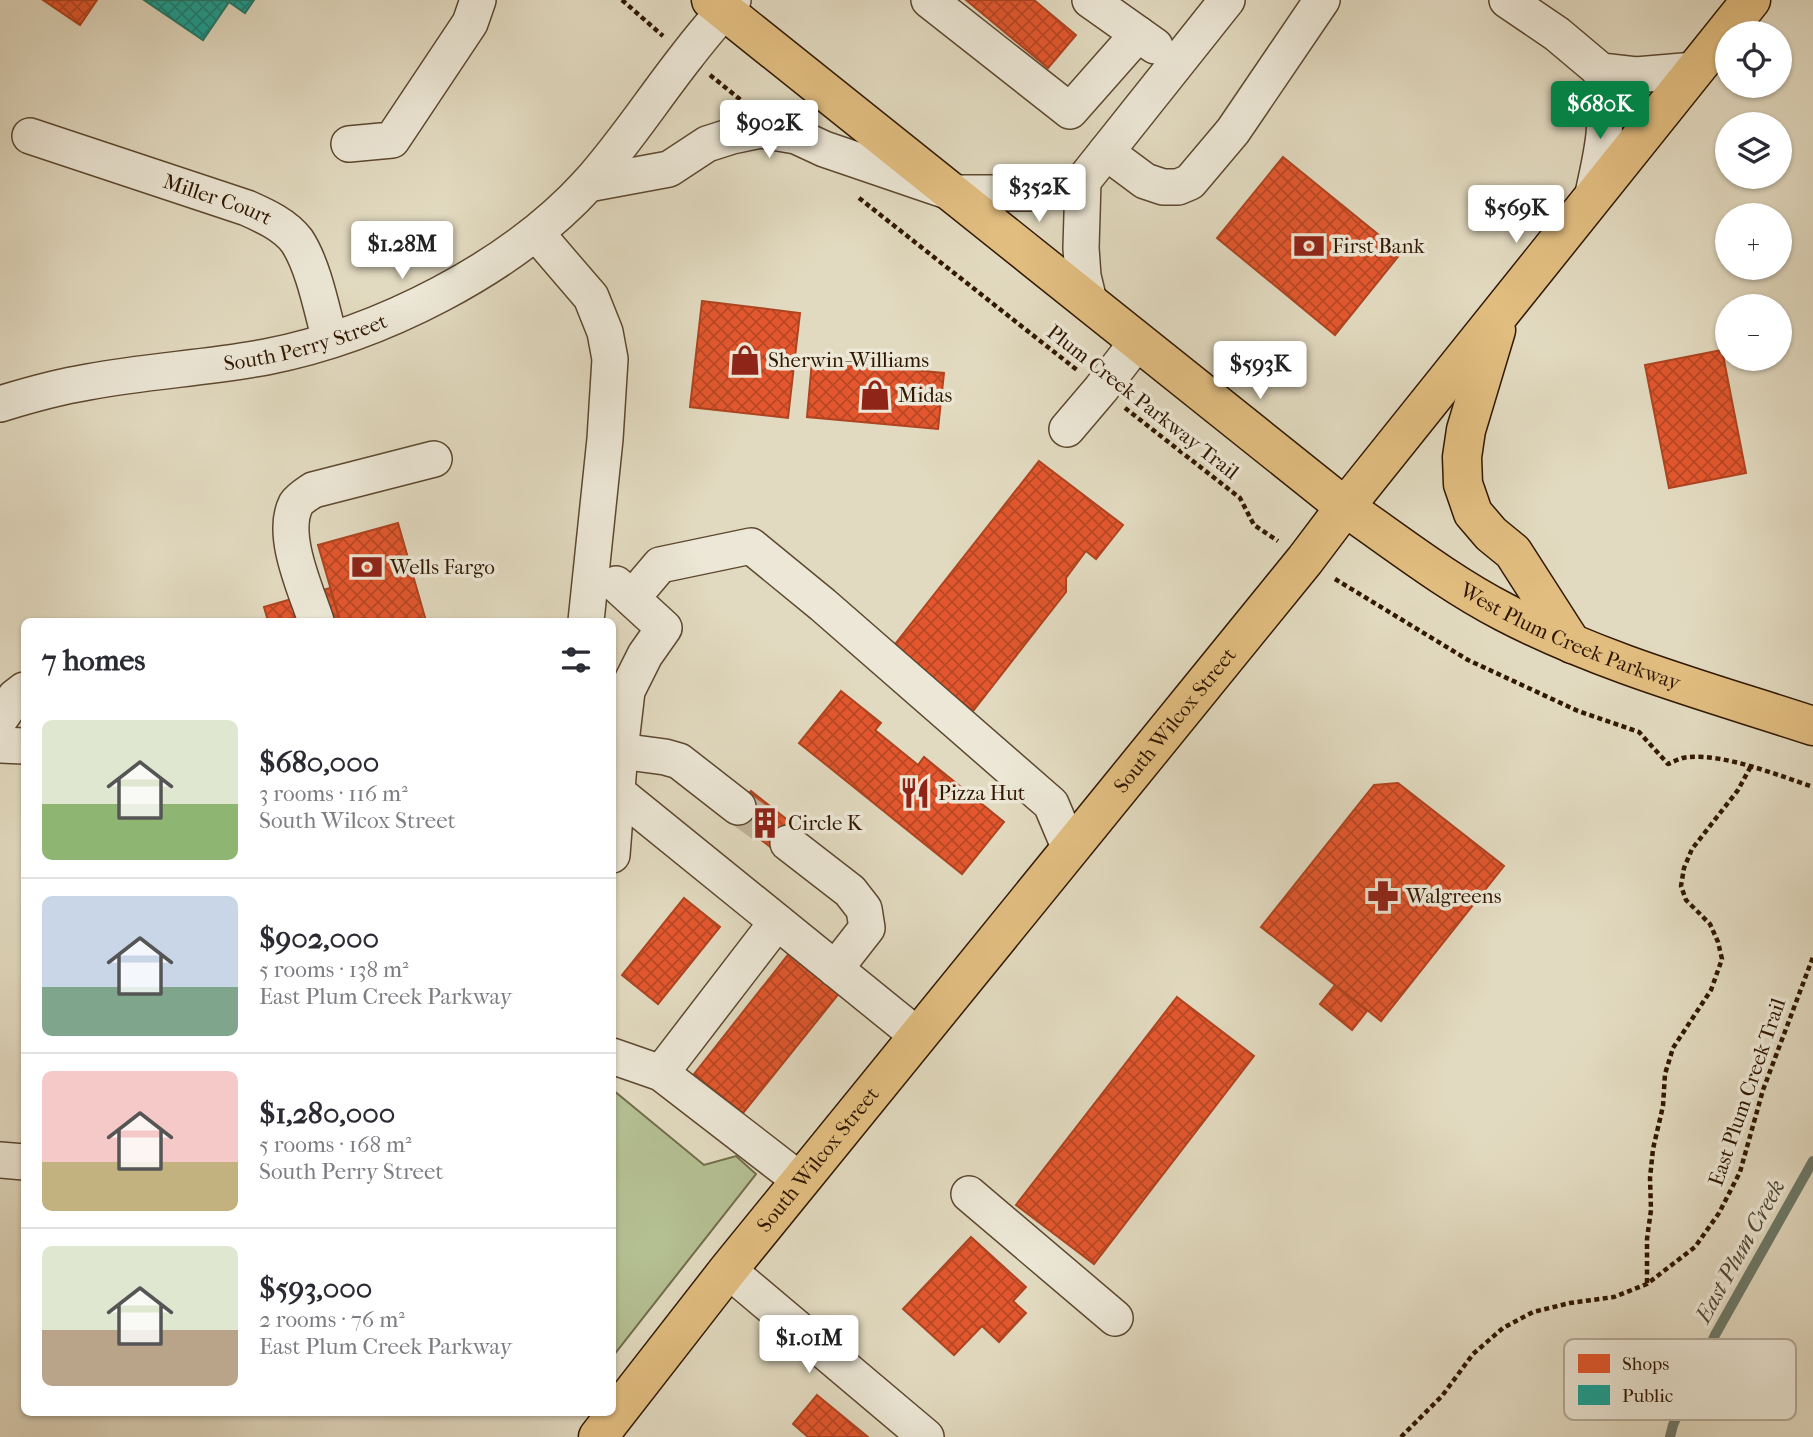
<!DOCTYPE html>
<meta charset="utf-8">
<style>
:root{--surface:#fff;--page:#f7f7f7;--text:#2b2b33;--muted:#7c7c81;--line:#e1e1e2;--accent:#0b8043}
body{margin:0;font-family:"IM FELL French Canon",serif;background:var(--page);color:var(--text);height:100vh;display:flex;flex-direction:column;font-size:26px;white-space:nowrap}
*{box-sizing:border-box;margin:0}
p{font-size:23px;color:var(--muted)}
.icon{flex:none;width:38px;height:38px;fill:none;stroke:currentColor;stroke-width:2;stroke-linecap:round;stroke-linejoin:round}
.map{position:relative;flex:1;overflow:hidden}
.panel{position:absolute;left:21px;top:618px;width:595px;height:798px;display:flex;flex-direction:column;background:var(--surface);border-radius:10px;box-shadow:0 2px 5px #0004}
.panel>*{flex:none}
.controls{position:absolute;left:1715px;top:21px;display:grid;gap:14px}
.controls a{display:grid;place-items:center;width:77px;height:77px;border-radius:50%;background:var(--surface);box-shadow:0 2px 5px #0004;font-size:35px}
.price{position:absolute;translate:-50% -60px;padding:0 16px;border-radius:7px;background:#fff;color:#222;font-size:23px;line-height:46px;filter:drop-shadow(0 2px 4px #0008)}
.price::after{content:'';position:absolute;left:50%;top:42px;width:21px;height:16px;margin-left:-10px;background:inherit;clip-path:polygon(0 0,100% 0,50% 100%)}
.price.active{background:var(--accent);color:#fff}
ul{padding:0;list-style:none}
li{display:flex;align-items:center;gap:21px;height:175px;padding:0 21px}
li+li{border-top:2px solid var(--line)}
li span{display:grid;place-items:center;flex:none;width:196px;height:140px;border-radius:10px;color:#555}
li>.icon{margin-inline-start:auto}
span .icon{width:84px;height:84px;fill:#fffc;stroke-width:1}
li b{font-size:30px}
h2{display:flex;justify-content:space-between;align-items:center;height:84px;padding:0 21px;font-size:30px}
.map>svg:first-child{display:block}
.green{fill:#b4bf92;stroke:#726c49;stroke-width:2}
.shops{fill:url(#shops-cross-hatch);stroke:#ae4420;stroke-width:2}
.public{fill:url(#public-cross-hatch);stroke:#1f796a;stroke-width:2}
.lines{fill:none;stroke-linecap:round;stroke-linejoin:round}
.stream{stroke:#6d7a6a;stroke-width:10}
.minor-tunnel{stroke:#bfb39a;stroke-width:35;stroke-dasharray:35 18;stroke-linecap:butt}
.minor-casing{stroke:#5d4830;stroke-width:38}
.major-casing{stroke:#311800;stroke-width:41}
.path{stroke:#311800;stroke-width:4.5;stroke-dasharray:5 3.5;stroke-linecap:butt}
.minor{stroke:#ece7d6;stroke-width:35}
.major{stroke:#e1bd80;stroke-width:38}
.labels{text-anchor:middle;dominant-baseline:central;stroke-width:7;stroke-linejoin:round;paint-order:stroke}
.street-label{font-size:21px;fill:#311800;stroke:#ece7d6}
.poi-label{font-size:21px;fill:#311800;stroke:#ece7d6;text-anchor:start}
.water-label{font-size:23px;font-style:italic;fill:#4f4935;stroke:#ece7d6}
.key{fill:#ece7d6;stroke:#b4a996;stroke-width:2}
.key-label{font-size:19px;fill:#311800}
</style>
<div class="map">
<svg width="1813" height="1437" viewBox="0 0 1813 1437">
<defs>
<pattern id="shops-cross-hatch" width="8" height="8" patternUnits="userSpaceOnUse" patternTransform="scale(1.75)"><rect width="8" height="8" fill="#e4572e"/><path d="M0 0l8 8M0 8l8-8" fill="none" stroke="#b94725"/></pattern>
<pattern id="public-cross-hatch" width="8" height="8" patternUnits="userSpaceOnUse" patternTransform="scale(1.75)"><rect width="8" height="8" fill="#17a398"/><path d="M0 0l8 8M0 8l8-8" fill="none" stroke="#15847a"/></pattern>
</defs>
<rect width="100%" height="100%" fill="#e2dac0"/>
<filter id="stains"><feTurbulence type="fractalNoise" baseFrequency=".00286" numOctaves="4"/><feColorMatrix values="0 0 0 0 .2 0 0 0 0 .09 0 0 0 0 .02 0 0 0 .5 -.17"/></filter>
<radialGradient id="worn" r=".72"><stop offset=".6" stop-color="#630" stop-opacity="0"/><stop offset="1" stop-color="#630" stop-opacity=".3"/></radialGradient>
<!-- green -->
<polygon class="green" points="613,1090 704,1165 736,1156 756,1174 613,1356"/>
<!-- shops -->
<g class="shops">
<polygon points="43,0 97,0 80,25"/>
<polygon points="966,0 1034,0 1076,35 1048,68"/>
<polygon points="1283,157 1401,253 1335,335 1217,238"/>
<polygon points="702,301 800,313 788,418 690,407"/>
<polygon points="1722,350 1746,473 1669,488 1645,365"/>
<polygon points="812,361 944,373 938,429 807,417"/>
<polygon points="1039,461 1123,525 1096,559 1086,551 1066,578 1066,592 973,711 892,648"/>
<polygon points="398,523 426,621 340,621 318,545"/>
<polygon points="330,588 340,621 268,621 264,607"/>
<polygon points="841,691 881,723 875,730 918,765 924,757 1004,822 962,874 799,743"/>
<polygon points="1398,783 1504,866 1381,1021 1261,927 1374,785"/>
<polygon points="751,791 800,830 779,854 731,816"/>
<polygon points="684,898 720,927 658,1004 622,975"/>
<polygon points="791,951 841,991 743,1113 694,1074"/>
<polygon points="1335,985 1367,1011 1352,1030 1320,1004"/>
<polygon points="1177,997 1254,1056 1094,1264 1016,1205"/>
<polygon points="971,1237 1026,1287 1013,1301 1026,1313 999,1342 982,1326 954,1355 903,1309"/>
<polygon points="817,1395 868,1437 808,1437 793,1424"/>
</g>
<!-- public -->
<polygon class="public" points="144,0 254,0 245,13 229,2 203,40"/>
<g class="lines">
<!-- stream -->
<polyline class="stream" points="1670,1437 1673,1425 1715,1335 1813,1161"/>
<!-- minor-tunnel -->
<polyline class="minor-tunnel" points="738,807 788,843"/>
<defs>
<g id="minor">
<polyline points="929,0 1070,111 1138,34"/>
<polyline points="1090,0 1155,46"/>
<polyline points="1507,0 1557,34 1601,71 1636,75 1695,70"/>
<path id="s1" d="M30,136l217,72c18,8 38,17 50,33 17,26 25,70 33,99"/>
<polyline points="349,144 392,140 470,23 478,0"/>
<polyline points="1106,152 1145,181 1163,187 1178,187 1190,182 1233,131 1322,0"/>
<polyline points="588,184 669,169 707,144 732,136 761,130 796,136 824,149 953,193 1031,193 1048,191 1083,181"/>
<path d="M1592,198c11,-48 18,-78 9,-127"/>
<polyline points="536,233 591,297 605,332 610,359 605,439 586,621"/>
<polyline points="1089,301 1083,276 1081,248 1083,181 1227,0"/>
<path id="s2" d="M0,404c29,-9 58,-17 88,-22 59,-11 119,-14 178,-25 113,-22 245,-88 323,-174 35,-39 64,-84 97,-126 15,-20 31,-38 47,-57"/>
<polyline points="1067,429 1101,389 1138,341"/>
<polyline points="632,598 660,565 751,546 823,605 1051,804 1070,849"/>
<path d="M316,621c-10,-31 -36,-86 -20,-117 3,-5 11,-10 17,-14l121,-31"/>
<polyline points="0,719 15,697 24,690"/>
<polyline points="0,745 24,746"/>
<polyline points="620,751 665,757 679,761 738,807"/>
<polyline points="617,792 918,1036"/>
<polyline points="788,843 850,891 864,909 867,928 835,969"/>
<polyline points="612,855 620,751 627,691 645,655 664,628 616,584"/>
<polyline points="612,1056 661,1073 801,1181"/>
<polyline points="661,1073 777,922"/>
<polyline points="0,1160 24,1162"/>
<polyline points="969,1194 1115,1318"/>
<polyline points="728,1270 926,1437"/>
</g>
<g id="major">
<path id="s3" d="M711,0l634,507c52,36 103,76 159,105 98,51 205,80 309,114"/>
<polyline points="1496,330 1466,430 1462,457 1463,484 1473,513 1491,534 1513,552 1572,644"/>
<path id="s4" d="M598,1437l130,-167 577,-710 40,-53 406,-507"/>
</g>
</defs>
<!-- minor casing -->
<use href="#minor" class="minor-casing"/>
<!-- major casing -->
<use href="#major" class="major-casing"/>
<!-- path -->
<g class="path">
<polyline points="622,0 663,36"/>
<polyline points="710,75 742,101"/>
<polyline points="859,198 1077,370"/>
<polyline points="1125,408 1240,498 1254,525 1278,541"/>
<path d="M1335,579l133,81 110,51 61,21 29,32c7,-3 14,-7 21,-7 36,-3 89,18 124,30"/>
<polyline points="1647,1283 1647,1239 1651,1210 1650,1178 1653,1149 1663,1106 1665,1074 1673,1048 1711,990 1722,959 1718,942 1710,924 1686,900 1681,886 1684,868 1692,849 1738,790 1751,766"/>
<polyline points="1401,1437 1442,1396 1473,1354 1503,1328 1533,1312 1570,1303 1614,1297 1647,1284 1695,1247 1719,1213 1740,1172 1763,1090 1813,957"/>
</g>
<!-- minor -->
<use href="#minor" class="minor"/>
<!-- major -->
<use href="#major" class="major"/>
</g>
<!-- icons -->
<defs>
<symbol id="bank-bare" viewBox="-9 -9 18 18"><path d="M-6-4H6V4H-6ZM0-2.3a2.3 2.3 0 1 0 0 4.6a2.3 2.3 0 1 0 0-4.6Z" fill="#8f2418" stroke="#ece7d6" stroke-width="2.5" paint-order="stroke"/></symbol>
<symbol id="shop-bare" viewBox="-9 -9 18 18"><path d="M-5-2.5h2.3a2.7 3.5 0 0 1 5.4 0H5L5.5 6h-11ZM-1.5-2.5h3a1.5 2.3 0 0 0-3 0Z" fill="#8f2418" stroke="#ece7d6" stroke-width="2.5" paint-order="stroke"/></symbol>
<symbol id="restaurant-bare" viewBox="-9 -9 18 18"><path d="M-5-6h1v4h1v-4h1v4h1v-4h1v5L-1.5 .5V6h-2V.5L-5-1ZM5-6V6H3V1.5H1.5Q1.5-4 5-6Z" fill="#8f2418" stroke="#ece7d6" stroke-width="2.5" paint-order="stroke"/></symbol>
<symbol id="building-bare" viewBox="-9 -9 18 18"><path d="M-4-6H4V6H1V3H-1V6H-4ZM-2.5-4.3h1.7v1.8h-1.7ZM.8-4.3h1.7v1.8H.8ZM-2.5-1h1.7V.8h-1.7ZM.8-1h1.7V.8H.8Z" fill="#8f2418" stroke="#ece7d6" stroke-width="2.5" paint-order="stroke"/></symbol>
<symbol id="pharmacy-bare" viewBox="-9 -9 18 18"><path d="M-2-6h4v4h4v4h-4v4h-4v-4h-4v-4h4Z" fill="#8f2418" stroke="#ece7d6" stroke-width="2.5" paint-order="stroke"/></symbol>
</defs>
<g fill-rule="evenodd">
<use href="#bank-bare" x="1287" y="224" width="44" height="44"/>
<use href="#shop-bare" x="723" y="338" width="44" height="44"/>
<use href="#shop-bare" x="853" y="373" width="44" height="44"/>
<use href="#bank-bare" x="345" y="545" width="44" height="44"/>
<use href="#restaurant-bare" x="893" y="771" width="44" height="44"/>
<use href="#building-bare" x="743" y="801" width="44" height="44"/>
<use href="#pharmacy-bare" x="1361" y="874" width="44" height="44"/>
</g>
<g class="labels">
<!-- street labels -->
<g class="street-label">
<text stroke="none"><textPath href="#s1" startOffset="198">Miller Court</textPath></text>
<text stroke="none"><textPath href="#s2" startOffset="312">South Perry Street</textPath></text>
<text transform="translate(1143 402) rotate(38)">Plum Creek Parkway Trail</text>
<text stroke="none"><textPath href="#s3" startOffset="1073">West Plum Creek Parkway</textPath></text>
<text stroke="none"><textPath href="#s4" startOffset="920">South Wilcox Street</textPath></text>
<text transform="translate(1747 1092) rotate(-71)">East Plum Creek Trail</text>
<text stroke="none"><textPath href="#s4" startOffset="354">South Wilcox Street</textPath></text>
</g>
<!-- poi labels -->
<g class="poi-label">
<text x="1332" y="246">First Bank</text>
<text x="768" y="360">Sherwin-Williams</text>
<text x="898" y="395">Midas</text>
<text x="390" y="567">Wells Fargo</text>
<text x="938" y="793">Pizza Hut</text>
<text x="788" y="823">Circle K</text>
<text x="1406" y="896">Walgreens</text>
</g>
<!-- water labels -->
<g class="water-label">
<text transform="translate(1740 1251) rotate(-61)">East Plum Creek</text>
</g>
</g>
<!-- legend -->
<rect x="1564" y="1339" width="232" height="81" rx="10" class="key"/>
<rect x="1578" y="1354" width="32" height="19" fill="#e4572e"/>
<rect x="1578" y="1385" width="32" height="20" fill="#17a398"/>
<g class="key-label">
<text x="1622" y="1370">Shops</text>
<text x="1622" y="1402">Public</text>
</g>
<rect width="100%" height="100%" filter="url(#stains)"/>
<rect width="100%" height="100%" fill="url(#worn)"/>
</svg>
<div class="controls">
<a><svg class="icon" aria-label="locate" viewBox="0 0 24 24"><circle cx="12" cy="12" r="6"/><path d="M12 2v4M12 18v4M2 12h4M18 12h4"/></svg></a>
<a><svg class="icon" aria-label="layers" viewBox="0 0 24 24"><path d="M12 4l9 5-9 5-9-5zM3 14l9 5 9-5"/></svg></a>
<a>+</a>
<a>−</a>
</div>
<b class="price active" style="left:1600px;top:141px">$680K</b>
<b class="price" style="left:769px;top:160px">$902K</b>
<b class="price" style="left:1039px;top:224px">$352K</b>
<b class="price" style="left:1516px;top:245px">$569K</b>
<b class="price" style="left:402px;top:281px">$1.28M</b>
<b class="price" style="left:1260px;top:401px">$593K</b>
<b class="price" style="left:809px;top:1375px">$1.01M</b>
<section class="panel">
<h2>7 homes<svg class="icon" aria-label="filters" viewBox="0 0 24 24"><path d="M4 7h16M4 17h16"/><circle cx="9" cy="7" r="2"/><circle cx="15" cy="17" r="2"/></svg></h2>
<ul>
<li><span style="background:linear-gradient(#dfe7d0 60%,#8fb573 0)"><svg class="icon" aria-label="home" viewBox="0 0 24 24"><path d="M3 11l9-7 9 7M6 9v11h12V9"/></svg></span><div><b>$680,000</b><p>3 rooms · 116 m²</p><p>South Wilcox Street</p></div></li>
<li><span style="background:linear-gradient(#c9d6e8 65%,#7fa58c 0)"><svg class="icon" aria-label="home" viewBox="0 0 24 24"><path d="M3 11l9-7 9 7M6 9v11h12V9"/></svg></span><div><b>$902,000</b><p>5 rooms · 138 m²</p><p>East Plum Creek Parkway</p></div></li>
<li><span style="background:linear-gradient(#f6c9c9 65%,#c2b280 0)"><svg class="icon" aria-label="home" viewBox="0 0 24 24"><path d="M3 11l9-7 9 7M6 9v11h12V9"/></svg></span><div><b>$1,280,000</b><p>5 rooms · 168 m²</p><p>South Perry Street</p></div></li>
<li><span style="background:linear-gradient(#dfe7d0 60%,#b9a48a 0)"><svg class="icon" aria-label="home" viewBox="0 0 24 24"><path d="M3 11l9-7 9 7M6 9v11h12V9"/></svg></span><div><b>$593,000</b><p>2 rooms · 76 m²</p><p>East Plum Creek Parkway</p></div></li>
</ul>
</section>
</div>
